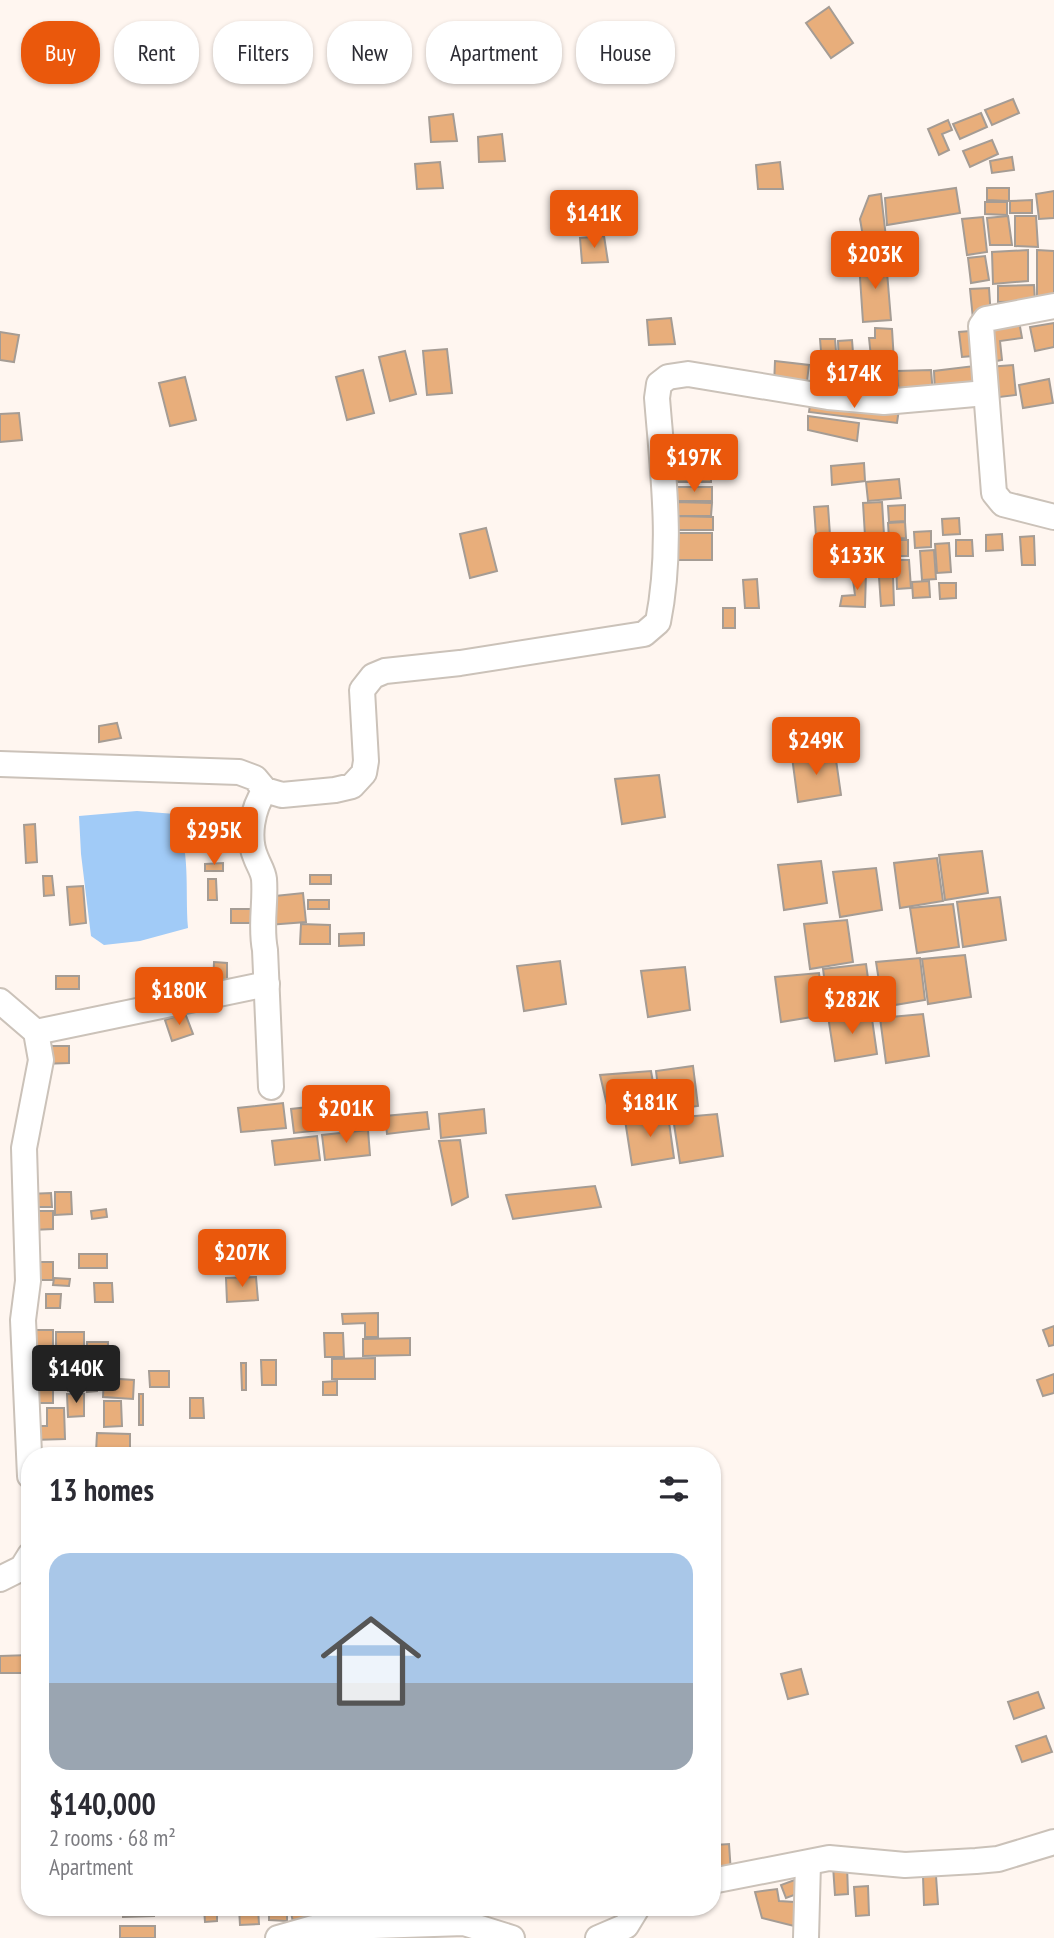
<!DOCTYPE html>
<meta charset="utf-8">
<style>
:root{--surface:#fff;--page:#f7f7f7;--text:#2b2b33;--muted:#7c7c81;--line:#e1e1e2;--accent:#ea580c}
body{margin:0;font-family:"PT Sans Narrow",sans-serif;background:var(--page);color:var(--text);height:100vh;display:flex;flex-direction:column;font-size:26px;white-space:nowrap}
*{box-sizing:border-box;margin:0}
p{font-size:23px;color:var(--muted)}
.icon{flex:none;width:38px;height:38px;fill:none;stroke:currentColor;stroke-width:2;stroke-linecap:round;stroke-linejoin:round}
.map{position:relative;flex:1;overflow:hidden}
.details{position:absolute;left:21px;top:1447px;width:700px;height:469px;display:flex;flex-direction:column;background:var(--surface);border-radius:28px;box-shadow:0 2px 5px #0004}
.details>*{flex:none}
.hud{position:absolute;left:21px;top:21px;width:700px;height:63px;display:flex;gap:14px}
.price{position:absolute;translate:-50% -60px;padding:0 16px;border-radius:7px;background:var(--accent);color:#fff;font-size:23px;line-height:46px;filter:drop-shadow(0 2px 4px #0008)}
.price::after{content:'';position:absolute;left:50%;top:42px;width:21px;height:16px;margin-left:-10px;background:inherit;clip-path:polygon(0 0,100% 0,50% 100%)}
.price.on{background:#222;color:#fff}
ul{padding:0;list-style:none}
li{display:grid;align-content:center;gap:14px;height:371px;padding:0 28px}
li+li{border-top:2px solid var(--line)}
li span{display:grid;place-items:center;height:217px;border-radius:21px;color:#555}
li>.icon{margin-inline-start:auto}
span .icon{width:126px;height:126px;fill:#fffc;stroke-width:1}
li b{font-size:30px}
h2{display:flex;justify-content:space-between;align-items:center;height:84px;padding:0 28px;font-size:30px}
.pill{padding:0 24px;border-radius:28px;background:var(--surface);box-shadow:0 2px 5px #0004;font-size:24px;line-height:63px}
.pill.on{background:var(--accent);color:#fff}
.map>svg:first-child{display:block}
.water{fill:#a1cbf7}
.building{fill:#e8ae7b;stroke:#a59c94;stroke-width:2}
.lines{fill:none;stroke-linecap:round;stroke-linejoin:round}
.minor-casing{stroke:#cbc2b9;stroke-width:28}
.minor{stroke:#fff;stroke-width:24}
</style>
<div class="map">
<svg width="1054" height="1938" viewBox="0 0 1054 1938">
<rect width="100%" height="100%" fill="#fff6f0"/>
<!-- water -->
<path class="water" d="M137,811l38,3c16,37 10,75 13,114l-48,13 -36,4 -13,-9 -10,-82 -2,-38z"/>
<!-- building -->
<g class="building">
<polygon points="829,7 853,43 831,58 806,23"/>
<polygon points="1013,99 1019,113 992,125 985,110"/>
<polygon points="981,113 987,127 960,139 953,124"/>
<polygon points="453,114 457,141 431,142 429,117"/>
<polygon points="948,120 952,130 942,134 949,150 939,155 928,129"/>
<polygon points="502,134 505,161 479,162 478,137"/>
<polygon points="992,140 998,154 970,167 963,151"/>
<polygon points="1012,157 1014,170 992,173 990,161"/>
<polygon points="440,162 443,188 417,189 415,164"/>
<polygon points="780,162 783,189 758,189 756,165"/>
<polygon points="956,188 960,213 887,225 885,198"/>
<polygon points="987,188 1009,188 1009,201 987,200"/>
<polygon points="1054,191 1054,218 1039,219 1036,194"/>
<polygon points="881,194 888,255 867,260 860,219 869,196"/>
<polygon points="1032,200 1032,213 1010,213 1010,201"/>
<polygon points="985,202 1007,202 1007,215 985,214"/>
<polygon points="1008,216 1012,245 990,245 987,218"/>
<polygon points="1015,216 1036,216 1038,247 1015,246"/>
<polygon points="983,217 987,252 967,255 962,219"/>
<polygon points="604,236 608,262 582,263 580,238"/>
<polygon points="1028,250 1028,281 993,284 992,252"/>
<polygon points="1037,250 1054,251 1054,295 1037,297"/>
<polygon points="985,256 989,280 971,283 968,258"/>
<polygon points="886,260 891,320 863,322 859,263"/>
<polygon points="1034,285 1035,301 998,302 998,286"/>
<polygon points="989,288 991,317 973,319 970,289"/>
<polygon points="671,318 675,344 649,345 647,320"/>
<polygon points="1019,321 1022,338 1000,341 1002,360 991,362 986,326"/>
<polygon points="1054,323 1054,347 1035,351 1030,327"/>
<polygon points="875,328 892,329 896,394 875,394 869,338 875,338"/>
<polygon points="970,331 973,356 962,357 959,332"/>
<polygon points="0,332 19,335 14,362 0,360"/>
<polygon points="820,339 835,339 837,363 822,364"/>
<polygon points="852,340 854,365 839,366 838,341"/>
<polygon points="447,349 452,393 427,395 423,351"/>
<polygon points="405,351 416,394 390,401 379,357"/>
<polygon points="775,361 809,365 806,389 774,385"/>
<polygon points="824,365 839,366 836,391 822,389"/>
<polygon points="1013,365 1016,395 992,398 988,367"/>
<polygon points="974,366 977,390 935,393 934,371"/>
<polygon points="841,369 855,370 853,395 838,393"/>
<polygon points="363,370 374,413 347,420 336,377"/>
<polygon points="931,370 933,394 899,397 897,371"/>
<polygon points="856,372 870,373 871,398 856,396"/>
<polygon points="185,377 196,420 170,426 159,383"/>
<polygon points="1049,379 1053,403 1023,408 1019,385"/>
<polygon points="811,398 899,409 897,423 809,412"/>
<polygon points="19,413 22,440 0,442 0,414"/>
<polygon points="808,416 859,423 857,441 808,430"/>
<rect x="672" y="450" width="36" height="14"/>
<polygon points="864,463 865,481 832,485 831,466"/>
<rect x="675" y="468" width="36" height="14"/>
<polygon points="899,479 901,498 868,501 866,482"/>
<rect x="676" y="487" width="36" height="14"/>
<polygon points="675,502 712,503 711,516 675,516"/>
<polygon points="882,502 884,535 865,536 863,503"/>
<polygon points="905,505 905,521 889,522 888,506"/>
<polygon points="828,506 830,535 816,536 814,507"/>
<polygon points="677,516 713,517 713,530 677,530"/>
<polygon points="959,518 960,534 943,535 942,519"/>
<polygon points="905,522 906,538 889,539 888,523"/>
<polygon points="486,528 497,571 470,578 460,534"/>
<polygon points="931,531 931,547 915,548 914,532"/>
<rect x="676" y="533" width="36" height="27"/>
<polygon points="1002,534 1003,550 986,551 986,535"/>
<polygon points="1034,536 1035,565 1022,565 1020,537"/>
<polygon points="891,540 908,540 908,556 892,556"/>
<polygon points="956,540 972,540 973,556 956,556"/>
<polygon points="884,543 885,571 871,572 870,544"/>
<polygon points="949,543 951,572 937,573 935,544"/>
<polygon points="934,550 936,579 922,580 920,551"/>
<polygon points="896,560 909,560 911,588 897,589"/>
<polygon points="852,572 866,572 865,607 840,606 842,596 855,595"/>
<polygon points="893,576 894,605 881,606 879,577"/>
<polygon points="757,579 759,608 745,608 743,580"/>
<polygon points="929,581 930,597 913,598 912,582"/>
<polygon points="939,583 956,583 956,598 940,599"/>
<rect x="723" y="608" width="12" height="20"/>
<polygon points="117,723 121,738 99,742 99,726"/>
<polygon points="835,753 841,795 798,802 792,757"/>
<polygon points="659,775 665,817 622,824 615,779"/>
<polygon points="35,824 37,862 26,863 24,825"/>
<polygon points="982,851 988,893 945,900 939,855"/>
<polygon points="937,858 943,901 900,908 894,863"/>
<polygon points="821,861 827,903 784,910 778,865"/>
<polygon points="223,863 223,871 205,871 205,864"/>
<polygon points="876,868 882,910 840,917 833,872"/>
<rect x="310" y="875" width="21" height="9"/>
<polygon points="43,876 52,876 54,895 44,896"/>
<polygon points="208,879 216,879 217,900 208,900"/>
<polygon points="83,886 86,923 70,925 67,887"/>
<polygon points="303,893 306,922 268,925 266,897"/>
<polygon points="1000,897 1006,940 963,947 957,902"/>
<rect x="308" y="900" width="21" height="9"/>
<polygon points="953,904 959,947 917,953 910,908"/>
<rect x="231" y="909" width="24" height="14"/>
<polygon points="847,920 853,962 810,969 804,924"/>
<polygon points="301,924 330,925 330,944 300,944"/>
<polygon points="364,933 364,945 339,946 339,934"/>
<polygon points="965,955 971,997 928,1004 922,959"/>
<polygon points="920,958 925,1000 883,1007 876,962"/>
<polygon points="560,961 566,1004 524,1011 517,966"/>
<polygon points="214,962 227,963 227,986 213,986"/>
<polygon points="866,964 872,1007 829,1014 823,969"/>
<polygon points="685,967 690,1010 648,1017 641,971"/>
<polygon points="819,973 824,1015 781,1022 775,977"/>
<rect x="56" y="976" width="23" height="13"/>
<polygon points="871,1012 877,1054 835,1061 828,1016"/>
<polygon points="185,1013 193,1034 172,1041 165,1020"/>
<polygon points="923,1014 929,1056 886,1063 880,1018"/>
<polygon points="41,1046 69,1046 69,1063 41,1064"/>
<polygon points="693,1066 698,1106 661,1111 656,1071"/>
<polygon points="651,1071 657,1106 610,1118 600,1075"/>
<polygon points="283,1103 286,1128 241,1132 238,1108"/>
<polygon points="336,1104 339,1128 294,1133 291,1109"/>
<polygon points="484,1109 486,1133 441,1138 439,1114"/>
<polygon points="427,1112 429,1129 387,1134 385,1116"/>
<polygon points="717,1114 723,1156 680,1163 673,1118"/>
<polygon points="668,1115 674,1158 632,1165 625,1120"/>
<polygon points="368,1130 370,1155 325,1160 322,1135"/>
<polygon points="317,1136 320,1160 275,1165 272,1141"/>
<polygon points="460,1140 468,1197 452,1205 439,1141"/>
<polygon points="595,1186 601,1207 513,1219 506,1195"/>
<polygon points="55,1192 71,1192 72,1214 55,1215"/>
<polygon points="51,1193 52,1207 29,1207 28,1194"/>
<polygon points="106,1209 107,1217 92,1219 91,1211"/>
<polygon points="32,1211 53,1211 53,1229 32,1230"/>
<rect x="79" y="1254" width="28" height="14"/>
<rect x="40" y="1262" width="13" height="18"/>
<polygon points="256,1277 258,1300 227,1302 226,1278"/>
<polygon points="54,1278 70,1279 69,1286 53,1285"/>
<polygon points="94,1283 112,1283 113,1302 95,1302"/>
<polygon points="46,1294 61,1294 60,1308 46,1308"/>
<polygon points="378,1313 378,1337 365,1337 365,1323 343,1324 342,1314"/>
<polygon points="1054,1326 1054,1345 1049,1346 1043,1330"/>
<rect x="28" y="1330" width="25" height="33"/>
<rect x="56" y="1332" width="28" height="14"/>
<polygon points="324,1333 343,1333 344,1357 325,1357"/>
<polygon points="410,1338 410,1355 363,1356 363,1339"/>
<rect x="87" y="1342" width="21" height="14"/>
<polygon points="97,1357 114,1357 114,1372 98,1372"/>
<polygon points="375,1358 375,1379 332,1379 332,1359"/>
<polygon points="86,1359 96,1359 97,1391 87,1392"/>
<polygon points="261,1360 276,1360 276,1385 262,1385"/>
<polygon points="241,1363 246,1363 246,1390 242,1390"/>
<polygon points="67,1370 83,1370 84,1391 68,1391"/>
<polygon points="149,1371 169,1371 169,1387 150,1387"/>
<polygon points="1054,1374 1054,1393 1043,1396 1037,1380"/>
<polygon points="104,1378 134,1380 133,1399 103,1397"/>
<polygon points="37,1381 53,1381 53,1403 38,1403"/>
<polygon points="337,1381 337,1395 323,1395 323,1382"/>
<polygon points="67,1394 84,1394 84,1416 68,1417"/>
<rect x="139" y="1394" width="4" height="31"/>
<polygon points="190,1398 203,1398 204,1418 190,1418"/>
<polygon points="104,1401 121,1401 122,1426 104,1427"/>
<polygon points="47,1408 64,1408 65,1439 32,1440 32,1426 47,1426"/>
<polygon points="97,1433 130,1434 130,1453 96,1452"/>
<polygon points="30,1655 30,1673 0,1673 0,1656"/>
<polygon points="801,1669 808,1694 788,1699 781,1674"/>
<polygon points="1038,1692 1044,1708 1014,1719 1008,1702"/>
<polygon points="1046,1736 1052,1752 1022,1762 1016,1746"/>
<polygon points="729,1844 731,1873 717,1873 715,1845"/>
<polygon points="847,1865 848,1894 835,1895 833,1866"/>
<polygon points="808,1875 813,1888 786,1898 781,1885"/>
<polygon points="923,1876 936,1876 938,1904 924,1905"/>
<polygon points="868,1886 869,1915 856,1916 854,1887"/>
<polygon points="777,1889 779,1901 810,1903 810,1930 762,1918 755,1892"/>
<polygon points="123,1908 154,1908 154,1916 123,1917"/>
<polygon points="239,1908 258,1908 259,1924 240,1925"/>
<polygon points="269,1908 287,1908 287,1921 269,1920"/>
<polygon points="290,1908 322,1908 323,1916 293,1922"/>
<polygon points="204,1909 217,1909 217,1921 205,1922"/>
<rect x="120" y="1926" width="35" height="12"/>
</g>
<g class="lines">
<defs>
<g id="minor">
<polyline points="1054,306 986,319 981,326 994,493 1003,504 1054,517"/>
<path d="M0,764l239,8 16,6 10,12 17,5 53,-5 17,-4 12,-13 2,-12 -4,-71 11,-14 12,-5 75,-8 184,-29 14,-12c15,-75 5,-149 -1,-224l2,-14 9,-7 20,-3 140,23 56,5 102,-9"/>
<path d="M265,790c-13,19 -18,48 -9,68 3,8 7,13 8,21 2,24 -4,46 1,71l6,137"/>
<polyline points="0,1001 36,1032 41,1060 24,1148 28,1281 23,1320 30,1476"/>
<polyline points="36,1032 267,984"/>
<polyline points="0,1579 22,1568 30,1555"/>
<polyline points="712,1881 829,1858 905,1865 976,1861 998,1859 1054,1842"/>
<polyline points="278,1938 313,1928 464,1923 512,1938"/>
<polyline points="598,1938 626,1926 637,1908"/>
<polyline points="806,1938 808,1863"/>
</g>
</defs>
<!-- minor casing -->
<use href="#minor" class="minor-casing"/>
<!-- minor -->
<use href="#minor" class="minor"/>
</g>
</svg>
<b class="price" style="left:594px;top:250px">$141K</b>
<b class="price" style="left:875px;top:291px">$203K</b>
<b class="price" style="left:854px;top:410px">$174K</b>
<b class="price" style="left:694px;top:494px">$197K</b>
<b class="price" style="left:857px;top:592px">$133K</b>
<b class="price" style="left:816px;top:777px">$249K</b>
<b class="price" style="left:214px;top:867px">$295K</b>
<b class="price" style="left:179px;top:1027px">$180K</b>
<b class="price" style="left:852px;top:1036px">$282K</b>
<b class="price" style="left:650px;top:1139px">$181K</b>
<b class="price" style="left:346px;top:1145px">$201K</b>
<b class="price" style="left:242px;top:1289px">$207K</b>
<b class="price on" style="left:76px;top:1405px">$140K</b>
<div class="hud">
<a class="pill on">Buy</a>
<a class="pill">Rent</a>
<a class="pill">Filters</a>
<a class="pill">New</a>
<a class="pill">Apartment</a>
<a class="pill">House</a>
</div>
<section class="details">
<h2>13 homes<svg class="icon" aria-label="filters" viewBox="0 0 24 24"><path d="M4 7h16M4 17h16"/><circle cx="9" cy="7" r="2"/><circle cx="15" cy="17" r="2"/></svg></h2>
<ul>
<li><span style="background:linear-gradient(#a9c7e8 60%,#9aa5b1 0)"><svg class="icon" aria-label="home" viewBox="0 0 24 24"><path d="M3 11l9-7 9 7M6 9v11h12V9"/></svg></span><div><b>$140,000</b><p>2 rooms · 68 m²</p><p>Apartment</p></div></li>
</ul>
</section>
</div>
